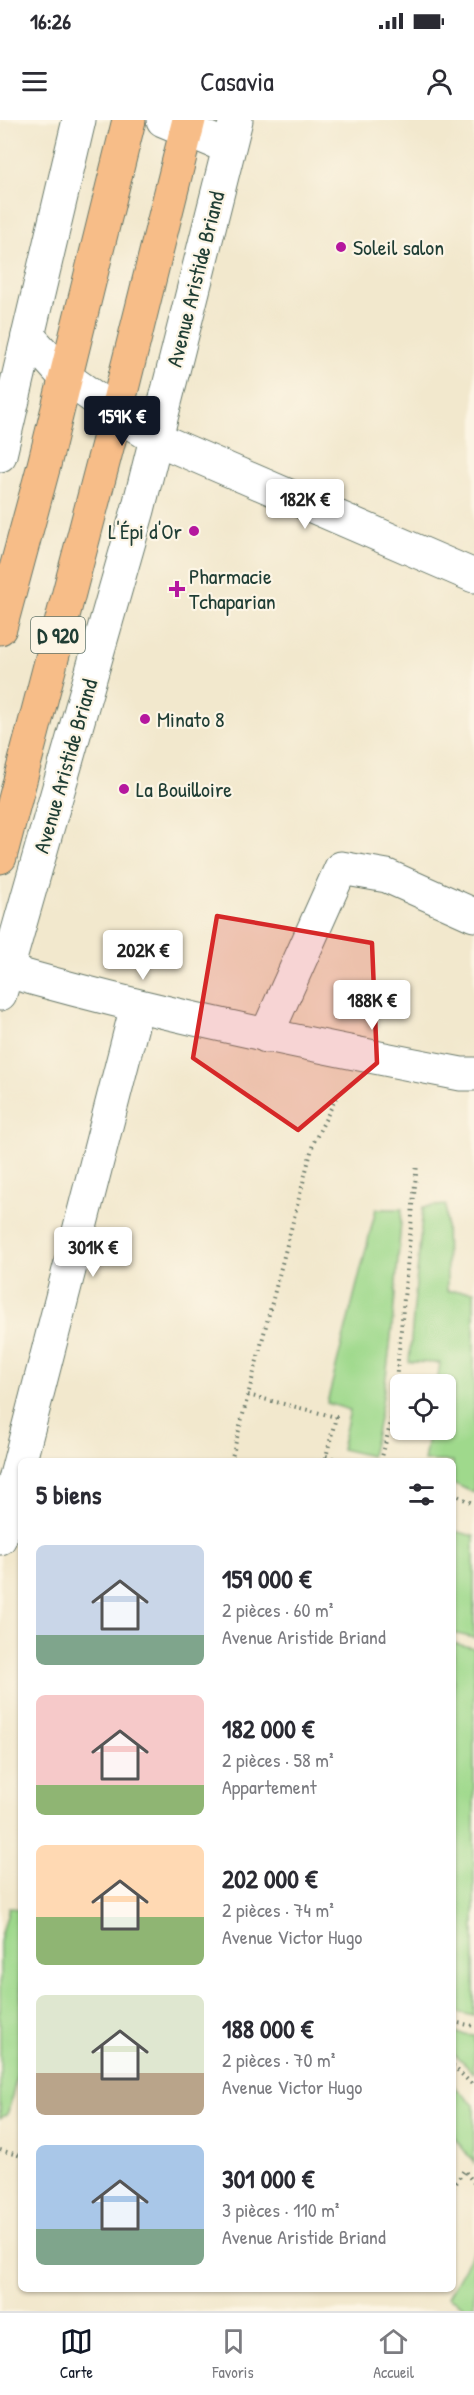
<!DOCTYPE html>
<html lang="fr">
<meta charset="utf-8">
<style>
:root{--surface:#fff;--page:#f2f2f3;--text:#2b2b33;--muted:#7c7c81;--line:#e1e1e2;--accent:#111827}
body{margin:0;font-family:"Patrick Hand",sans-serif;background:var(--page);color:var(--text);height:100vh;display:flex;flex-direction:column;font-size:22px;white-space:nowrap}
*{box-sizing:border-box;margin:0}
p{font-size:20px;color:var(--muted)}
.icon{flex:none;width:33px;height:33px;fill:none;stroke:currentColor;stroke-width:2;stroke-linecap:round;stroke-linejoin:round}
.map{position:relative;flex:1;overflow:hidden}
.side{position:absolute;left:18px;top:1338px;width:438px;height:834px;display:flex;flex-direction:column;background:var(--surface);border-radius:9px;box-shadow:0 2px 4px #0004}
.side>*{flex:none}
.buttons{position:absolute;left:390px;top:1254px;display:grid;gap:12px}
.buttons a{display:grid;place-items:center;width:66px;height:66px;border-radius:9px;background:var(--surface);box-shadow:0 2px 4px #0004;font-size:30px}
.price{position:absolute;translate:-50% -51px;padding:0 14px;border-radius:6px;background:#fff;color:#222;font-size:20px;line-height:39px;filter:drop-shadow(0 2px 3px #0008)}
.price::after{content:'';position:absolute;left:50%;top:36px;width:18px;height:14px;margin-left:-9px;background:inherit;clip-path:polygon(0 0,100% 0,50% 100%)}
.price.current{background:var(--accent);color:#fff}
ul{padding:0;list-style:none}
li{display:flex;align-items:center;gap:18px;height:150px;padding:0 18px}
li span{display:grid;place-items:center;flex:none;width:168px;height:120px;border-radius:9px;color:#555}
li>.icon{margin-inline-start:auto}
span .icon{width:72px;height:72px;fill:#fffc;stroke-width:1}
li b{font-size:26px}
h2{display:flex;justify-content:space-between;align-items:center;height:72px;padding:0 18px;font-size:26px}
.status{display:flex;justify-content:space-between;align-items:center;height:42px;padding:0 30px;background:var(--surface);direction:ltr}
.status svg{height:16px;fill:currentColor}
header{display:flex;justify-content:space-between;align-items:center;height:78px;padding:0 18px;background:var(--surface);font-size:27px;font-weight:600}
.menu{display:flex;justify-content:space-around;align-items:center;height:84px;border-top:2px solid var(--line);background:var(--surface);font-size:16px;color:var(--muted)}
.menu a{display:grid;justify-items:center;gap:3px}
.menu .current{color:var(--accent)}
.map>svg:first-child{display:block}
.green{fill:#9fd98c;stroke:#5f8b60;stroke-width:1.5}
.lines{fill:none;stroke-linecap:round;stroke-linejoin:round}
.minor-casing{stroke:#69796a;stroke-width:35}
.major-casing{stroke:#69796a;stroke-width:35}
.path{stroke:#69796a;stroke-width:4;stroke-dasharray:1.5 4.5;stroke-linecap:butt}
.minor{stroke:#fff;stroke-width:33}
.major{stroke:#f7bd88;stroke-width:33}
.marked{fill:#d62828;fill-opacity:0.2;stroke:#d62828;stroke-width:4.5;stroke-linejoin:round}
.poi-dot{fill:#b5179e;stroke:#fcf5e5;stroke-width:2}
.labels{text-anchor:middle;dominant-baseline:central;stroke-width:4.5;stroke-linejoin:round;paint-order:stroke}
.shield{fill:#fcf5e5;stroke:#617469;stroke-width:1.5}
.shield-label{font-size:21px;font-weight:bold;fill:#1f3d34}
.poi-label{font-size:22px;fill:#1f3d34;stroke:#fcf5e5;text-anchor:start}
.street-label{font-size:22px;fill:#1f3d34;stroke:#fcf5e5}
</style>
<div class="status"><b>16:26</b><svg viewBox="0 0 49 12"><path d="M0 12V9h3v3zM5 12V6h3v6zM10 12V3h3v9zM15 12V0h3v12zM26 1h20v11H26zM47 4h2v5h-2z"/></svg></div>
<header><svg class="icon" aria-label="menu" viewBox="0 0 24 24"><path d="M4 6h16M4 12h16M4 18h16"/></svg>Casavia<svg class="icon" aria-label="person" viewBox="0 0 24 24"><circle cx="12" cy="8" r="4"/><path d="M4 21q1-7 8-7t8 7"/></svg></header>
<div class="map">
<svg width="474" height="2191" viewBox="0 0 474 2191">
<rect width="100%" height="100%" fill="#fcf5e5"/>
<filter id="ink" filterUnits="userSpaceOnUse"><feTurbulence type="fractalNoise" baseFrequency=".0167" numOctaves="2"/><feDisplacementMap in="SourceGraphic" scale="12" xChannelSelector="R" yChannelSelector="G"/><feConvolveMatrix kernelMatrix="1 2 1 2 8 2 1 2 1" color-interpolation-filters="sRGB"/></filter>
<filter id="wash" filterUnits="userSpaceOnUse"><feTurbulence type="fractalNoise" baseFrequency=".008" numOctaves="4" result="noise"/><feDisplacementMap in="SourceGraphic" scale="24" xChannelSelector="R" yChannelSelector="G"/><feGaussianBlur stdDeviation="1.35" result="paint"/><feColorMatrix in="noise" values="0 0 0 0 0 0 0 0 0 0 0 0 0 0 0 0 0 1.4 0 .05"/><feComposite in="paint" operator="in"/></filter>
<g filter="url(#wash)">
<rect width="100%" height="100%" fill="#f2e8cd"/>
<!-- green -->
<g class="green">
<polygon points="446,1085 447,1171 474,1171 474,1373 453,1363 453,1341 424,1341 429,1310 446,1310 446,1264 437,1264 440,1243 409,1242 423,1087"/>
<path d="M376,1089h26c-7,83 -11,166 -31,247l-30,-7 9,-39 -23,-7z"/>
<polygon points="454,1411 474,1416 474,1518 453,1513"/>
<polygon points="453,1523 474,1528 474,1896 453,1891"/>
<polygon points="9,1787 21,1790 21,1940 8,1992 0,1999 0,1822"/>
<polygon points="453,1913 474,1915 474,1953 453,1933"/>
<polygon points="453,1965 474,1985 474,2043 453,2016"/>
<polygon points="474,2131 474,2191 471,2191 448,2177"/>
</g>
</g>
<g filter="url(#ink)">
<g class="lines">
<defs>
<g id="minor">
<polyline points="163,0 228,27"/>
<polyline points="28,216 65,257 116,293 155,318 474,456"/>
<polyline points="0,335 79,0"/>
<path d="M0,849c152,44 306,75 461,105h13"/>
<polyline points="0,874 138,390 236,0"/>
<polyline points="266,916 341,748 387,756 474,795"/>
<polyline points="0,1418 137,886"/>
</g>
<g id="major">
<polyline points="0,508 44,345 129,0"/>
<polyline points="0,737 116,293 189,0"/>
</g>
</defs>
<!-- minor casing -->
<use href="#minor" class="minor-casing"/>
<!-- major casing -->
<use href="#major" class="major-casing"/>
<!-- path -->
<g class="path">
<polyline points="248,1275 336,1297 325,1341"/>
<polyline points="326,1336 342,1341"/>
<polyline points="231,1341 313,1024 338,974"/>
<polyline points="381,1341 392,1297 396,1261 417,1044"/>
<polyline points="453,1374 474,1384"/>
<polyline points="453,1902 474,1906"/>
<polyline points="453,1946 474,1966"/>
<polyline points="0,2030 21,2036"/>
<polyline points="453,2068 464,2050 474,2063"/>
</g>
<!-- minor -->
<use href="#minor" class="minor"/>
<!-- major -->
<use href="#major" class="major"/>
</g>
</g>
<!-- marked area -->
<path class="marked" d="M217,796l155,27 5,120 -79,67 -105,-72z"/>
<!-- markers -->
<g class="poi-dot">
<circle cx="341" cy="127" r="6"/>
<circle cx="194" cy="411" r="6"/>
<path d="M174 460h6v6h6v6h-6v6h-6v-6h-6v-6h6z"/>
<circle cx="145" cy="599" r="6"/>
<circle cx="124" cy="669" r="6"/>
</g>
<g class="labels">
<!-- shield labels -->
<rect class="shield" x="31" y="497" width="54" height="36" rx="4.5"/>
<g class="shield-label">
<text x="58" y="515">D 920</text>
</g>
<!-- poi labels -->
<g class="poi-label">
<text x="353" y="127">Soleil salon</text>
<text x="182" y="411" text-anchor="end">L'Épi d'Or</text>
<text x="189" y="456">Pharmacie<tspan x="189" dy="25">Tchaparian</tspan></text>
<text x="157" y="599">Minato 8</text>
<text x="136" y="669">La Bouilloire</text>
</g>
<!-- street labels -->
<g class="street-label">
<text transform="translate(195 159) rotate(-76)">Avenue Aristide Briand</text>
<text transform="translate(65 646) rotate(-74)">Avenue Aristide Briand</text>
</g>
</g>
</svg>
<div class="buttons">
<a><svg class="icon" aria-label="locate" viewBox="0 0 24 24"><circle cx="12" cy="12" r="6"/><path d="M12 2v4M12 18v4M2 12h4M18 12h4"/></svg></a>
</div>
<b class="price current" style="left:122px;top:327px">159K €</b>
<b class="price" style="left:305px;top:410px">182K €</b>
<b class="price" style="left:143px;top:861px">202K €</b>
<b class="price" style="left:372px;top:911px">188K €</b>
<b class="price" style="left:93px;top:1158px">301K €</b>
<section class="side">
<h2>5 biens<svg class="icon" aria-label="filters" viewBox="0 0 24 24"><path d="M4 7h16M4 17h16"/><circle cx="9" cy="7" r="2"/><circle cx="15" cy="17" r="2"/></svg></h2>
<ul>
<li><span style="background:linear-gradient(#c9d6e8 75%,#7fa58c 0)"><svg class="icon" aria-label="home" viewBox="0 0 24 24"><path d="M3 11l9-7 9 7M6 9v11h12V9"/></svg></span><div><b>159 000 €</b><p>2 pièces · 60 m²</p><p>Avenue Aristide Briand</p></div></li>
<li><span style="background:linear-gradient(#f6c9c9 75%,#8fb573 0)"><svg class="icon" aria-label="home" viewBox="0 0 24 24"><path d="M3 11l9-7 9 7M6 9v11h12V9"/></svg></span><div><b>182 000 €</b><p>2 pièces · 58 m²</p><p>Appartement</p></div></li>
<li><span style="background:linear-gradient(#ffd9b3 60%,#8fb573 0)"><svg class="icon" aria-label="home" viewBox="0 0 24 24"><path d="M3 11l9-7 9 7M6 9v11h12V9"/></svg></span><div><b>202 000 €</b><p>2 pièces · 74 m²</p><p>Avenue Victor Hugo</p></div></li>
<li><span style="background:linear-gradient(#dfe7d0 65%,#b9a48a 0)"><svg class="icon" aria-label="home" viewBox="0 0 24 24"><path d="M3 11l9-7 9 7M6 9v11h12V9"/></svg></span><div><b>188 000 €</b><p>2 pièces · 70 m²</p><p>Avenue Victor Hugo</p></div></li>
<li><span style="background:linear-gradient(#a9c7e8 70%,#7fa58c 0)"><svg class="icon" aria-label="home" viewBox="0 0 24 24"><path d="M3 11l9-7 9 7M6 9v11h12V9"/></svg></span><div><b>301 000 €</b><p>3 pièces · 110 m²</p><p>Avenue Aristide Briand</p></div></li>
</ul>
</section>
</div>
<nav class="menu">
<a class="current"><svg class="icon" aria-label="map" viewBox="0 0 24 24"><path d="M3 6l6-2 6 2 6-2v14l-6 2-6-2-6 2zM9 4v14M15 6v14"/></svg>Carte</a>
<a><svg class="icon" aria-label="saved" viewBox="0 0 24 24"><path d="M7 4h10v16l-5-4-5 4z"/></svg>Favoris</a>
<a><svg class="icon" aria-label="home" viewBox="0 0 24 24"><path d="M3 11l9-7 9 7M6 9v11h12V9"/></svg>Accueil</a>
</nav>
